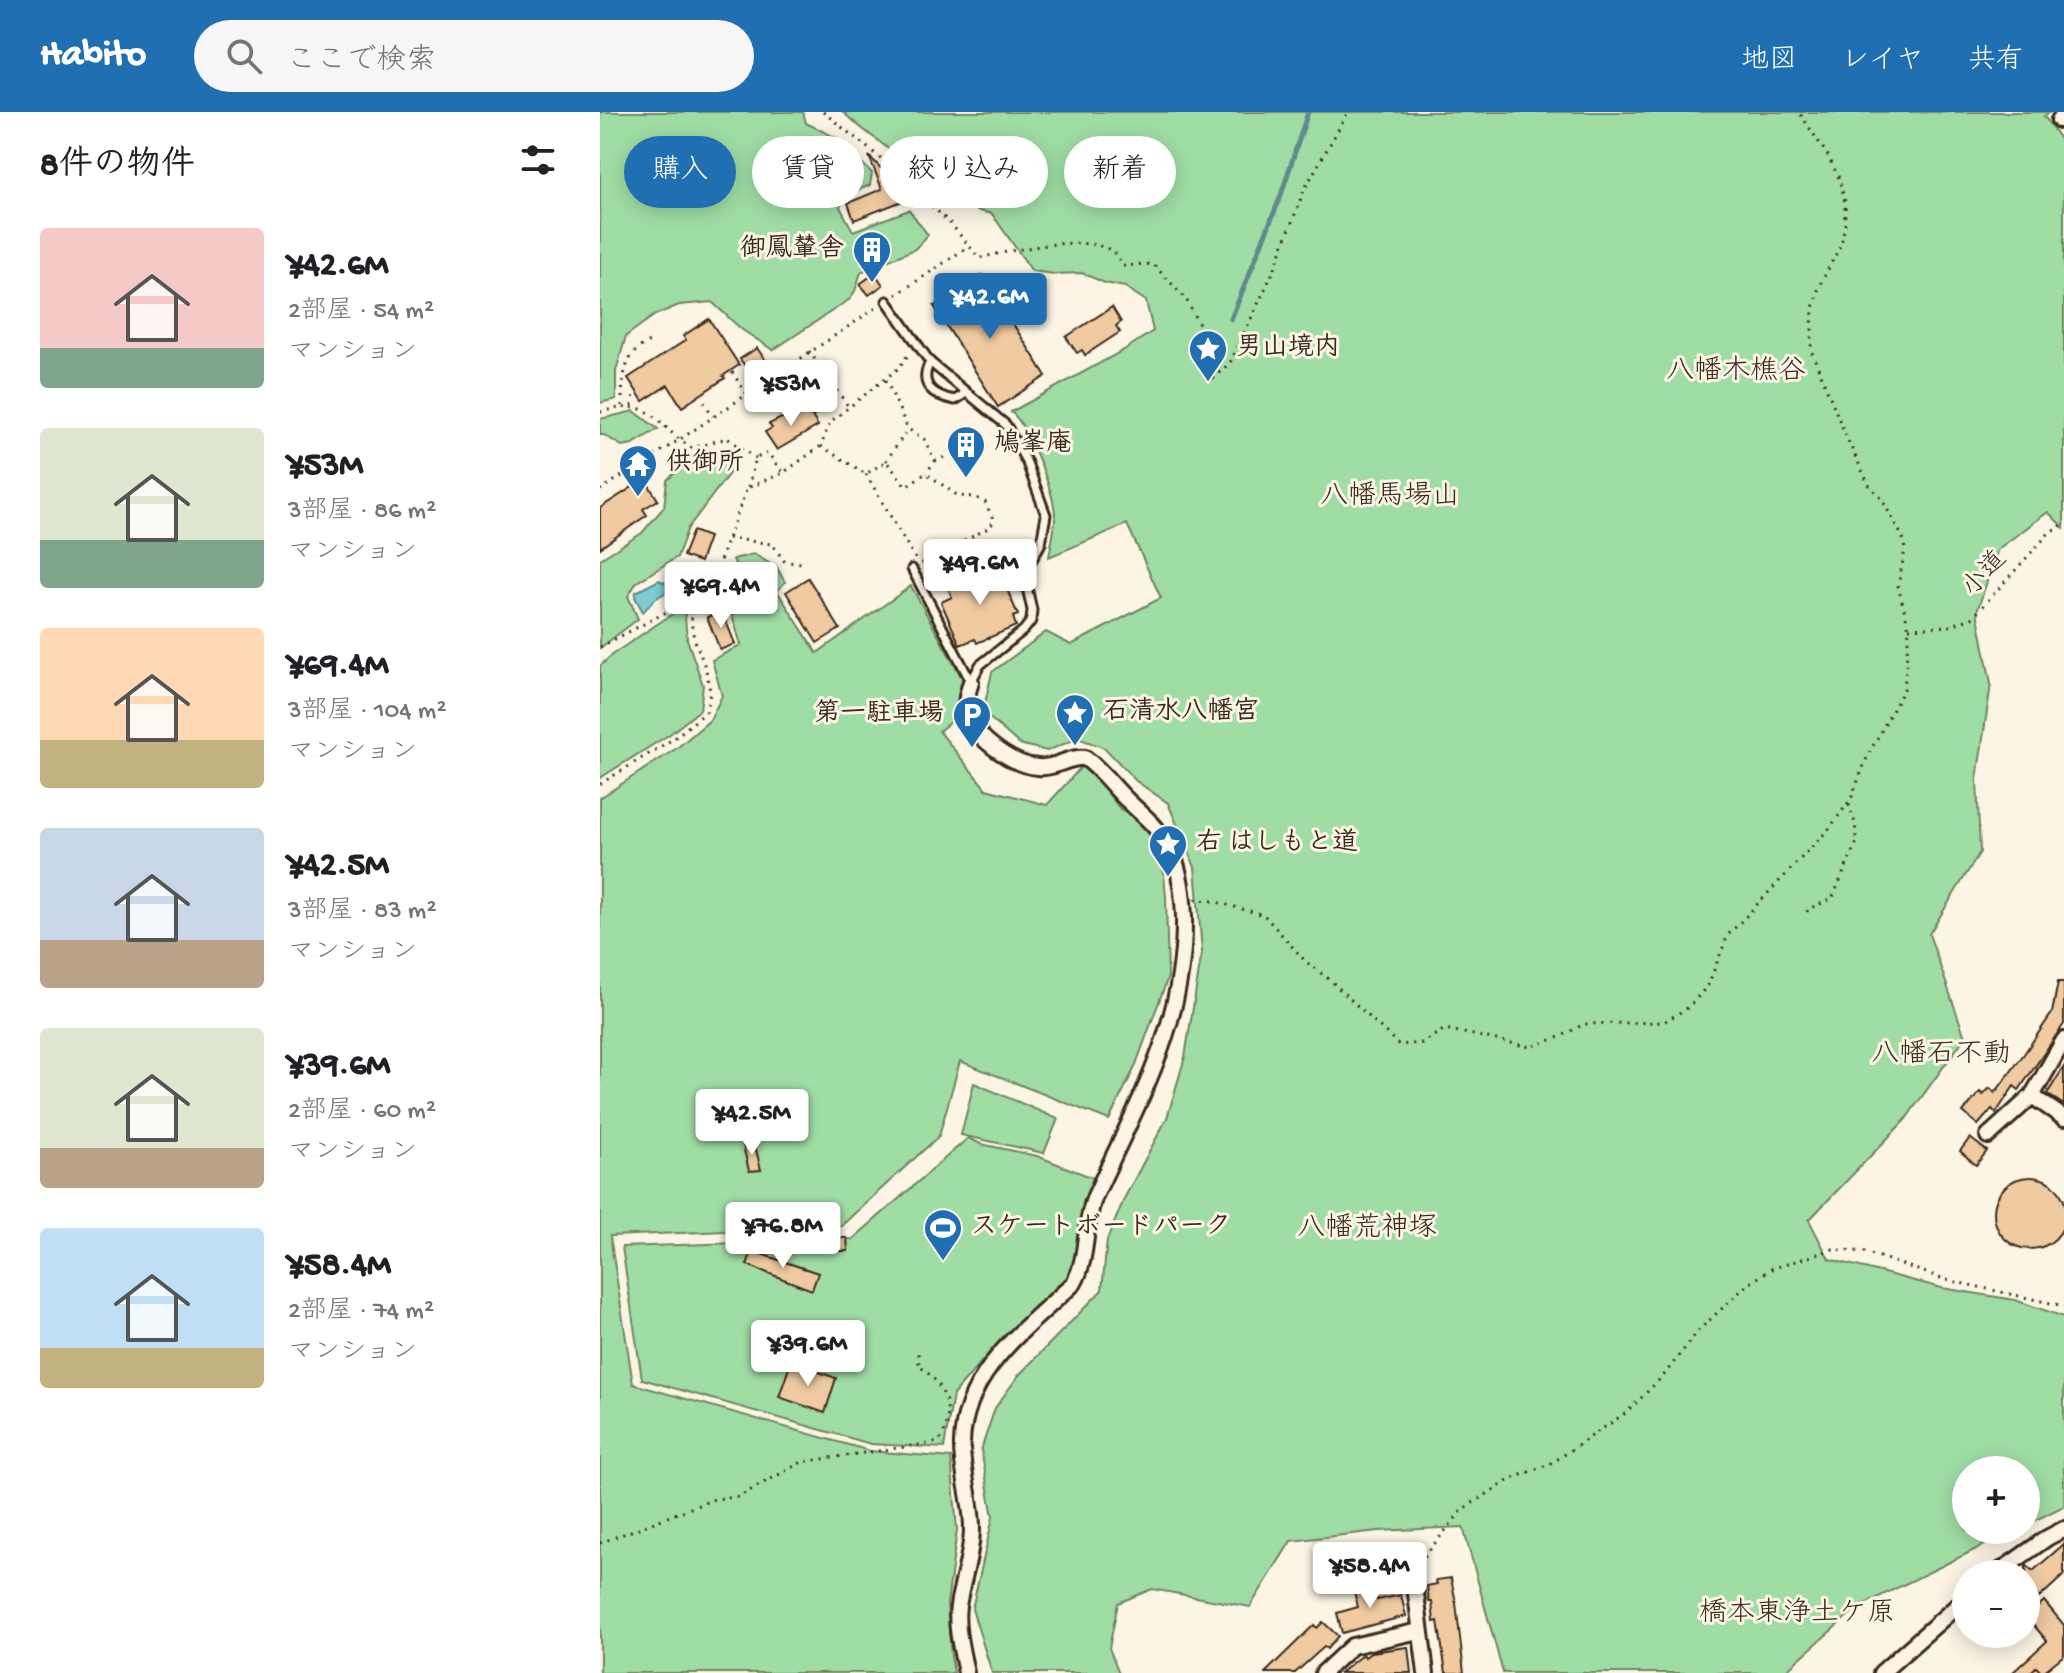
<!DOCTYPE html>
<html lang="ja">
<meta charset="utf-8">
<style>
:root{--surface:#fff;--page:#f6f6f6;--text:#202124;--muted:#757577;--accent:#1f6fb2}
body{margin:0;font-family:"Gochi Hand","Klee One",sans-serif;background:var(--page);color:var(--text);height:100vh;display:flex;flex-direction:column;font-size:30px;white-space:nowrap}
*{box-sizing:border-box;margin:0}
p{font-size:26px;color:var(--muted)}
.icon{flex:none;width:44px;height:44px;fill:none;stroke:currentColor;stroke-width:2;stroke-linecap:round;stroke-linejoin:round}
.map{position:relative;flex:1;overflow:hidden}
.side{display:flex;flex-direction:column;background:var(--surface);width:600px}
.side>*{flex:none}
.guide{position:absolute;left:24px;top:24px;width:760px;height:72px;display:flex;gap:16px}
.buttons{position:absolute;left:1352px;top:1344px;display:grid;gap:16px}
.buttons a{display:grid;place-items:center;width:88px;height:88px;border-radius:50%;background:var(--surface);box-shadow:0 4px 20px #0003;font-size:40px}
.price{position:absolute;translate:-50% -68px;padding:0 18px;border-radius:8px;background:#fff;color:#222;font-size:26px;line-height:52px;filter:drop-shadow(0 2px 4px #0008)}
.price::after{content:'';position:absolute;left:50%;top:48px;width:24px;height:18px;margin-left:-12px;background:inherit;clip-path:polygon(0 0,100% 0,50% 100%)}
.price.active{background:var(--accent);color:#fff}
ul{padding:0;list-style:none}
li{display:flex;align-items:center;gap:24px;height:200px;padding:0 40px}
li span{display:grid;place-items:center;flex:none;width:224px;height:160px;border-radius:8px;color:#555}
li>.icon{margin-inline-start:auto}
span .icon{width:96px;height:96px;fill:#fffc;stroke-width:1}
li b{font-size:34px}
h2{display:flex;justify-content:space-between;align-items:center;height:96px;padding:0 40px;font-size:34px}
.pill{padding:0 28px;border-radius:36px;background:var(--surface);box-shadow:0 4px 20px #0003;font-size:28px;line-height:72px}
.pill.active{background:var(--accent);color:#fff}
header{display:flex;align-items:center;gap:48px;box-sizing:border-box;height:112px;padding:0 40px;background:var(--accent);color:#fff}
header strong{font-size:38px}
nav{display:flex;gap:44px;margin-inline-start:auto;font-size:28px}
.search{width:560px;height:72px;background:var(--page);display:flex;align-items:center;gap:20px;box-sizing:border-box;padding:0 28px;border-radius:44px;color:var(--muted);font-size:30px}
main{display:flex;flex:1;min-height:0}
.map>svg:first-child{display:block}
.green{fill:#a0dda5;stroke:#6e8462;stroke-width:2}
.water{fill:#7bccd2;stroke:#618b8a;stroke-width:2}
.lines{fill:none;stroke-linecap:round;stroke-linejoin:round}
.stream{stroke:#618b8a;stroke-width:5}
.building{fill:#f0cba1;stroke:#3b2a1e;stroke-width:2}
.service-casing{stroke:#3b2a1e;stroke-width:13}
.minor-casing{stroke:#3b2a1e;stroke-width:20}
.path{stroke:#3b2a1e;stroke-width:3;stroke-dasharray:2 6;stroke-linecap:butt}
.service{stroke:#fcf5e5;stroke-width:7}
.minor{stroke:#fcf5e5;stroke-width:14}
.labels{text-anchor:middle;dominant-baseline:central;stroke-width:6;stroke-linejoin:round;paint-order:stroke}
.poi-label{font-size:26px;font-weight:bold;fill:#3b2a1e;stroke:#fcf5e5;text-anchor:start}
.street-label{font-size:26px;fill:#3b2a1e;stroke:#fcf5e5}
.neighbourhood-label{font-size:28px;fill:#3b2a1e;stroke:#fcf5e5}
</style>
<header>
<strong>Habito</strong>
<div class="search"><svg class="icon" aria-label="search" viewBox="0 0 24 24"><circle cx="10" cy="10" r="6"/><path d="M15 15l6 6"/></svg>ここで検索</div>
<nav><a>地図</a><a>レイヤ</a><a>共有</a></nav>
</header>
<main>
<section class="side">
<h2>8件の物件<svg class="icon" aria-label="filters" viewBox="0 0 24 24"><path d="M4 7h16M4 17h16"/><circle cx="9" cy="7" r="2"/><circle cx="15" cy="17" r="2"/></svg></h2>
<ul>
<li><span style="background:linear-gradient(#f6c9c9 75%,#7fa58c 0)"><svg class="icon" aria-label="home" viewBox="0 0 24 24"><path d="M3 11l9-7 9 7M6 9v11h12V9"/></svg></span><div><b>¥42.6M</b><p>2部屋 · 54 m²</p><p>マンション</p></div></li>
<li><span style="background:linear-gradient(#dfe7d0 70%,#7fa58c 0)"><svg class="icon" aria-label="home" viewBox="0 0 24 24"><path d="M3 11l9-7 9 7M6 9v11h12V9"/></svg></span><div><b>¥53M</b><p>3部屋 · 86 m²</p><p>マンション</p></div></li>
<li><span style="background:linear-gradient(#ffd9b3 70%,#c2b280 0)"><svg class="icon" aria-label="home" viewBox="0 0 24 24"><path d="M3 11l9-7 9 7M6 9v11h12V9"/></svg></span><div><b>¥69.4M</b><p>3部屋 · 104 m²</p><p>マンション</p></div></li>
<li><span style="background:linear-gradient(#c9d6e8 70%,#b9a48a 0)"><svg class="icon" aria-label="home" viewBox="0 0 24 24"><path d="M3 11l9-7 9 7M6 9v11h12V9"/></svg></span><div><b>¥42.5M</b><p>3部屋 · 83 m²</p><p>マンション</p></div></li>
<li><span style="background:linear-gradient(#dfe7d0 75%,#b9a48a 0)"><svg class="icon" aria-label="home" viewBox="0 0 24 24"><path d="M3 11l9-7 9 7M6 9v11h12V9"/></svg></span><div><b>¥39.6M</b><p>2部屋 · 60 m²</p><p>マンション</p></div></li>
<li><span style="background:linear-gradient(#bfe0f5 75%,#c2b280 0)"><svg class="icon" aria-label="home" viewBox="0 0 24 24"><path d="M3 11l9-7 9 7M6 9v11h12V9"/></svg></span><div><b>¥58.4M</b><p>2部屋 · 74 m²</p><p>マンション</p></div></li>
</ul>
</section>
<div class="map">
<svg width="1464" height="1561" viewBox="0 0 1464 1561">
<rect width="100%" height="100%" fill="#fcf5e5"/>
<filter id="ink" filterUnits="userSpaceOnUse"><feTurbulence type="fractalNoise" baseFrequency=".0125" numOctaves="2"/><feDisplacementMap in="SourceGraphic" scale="16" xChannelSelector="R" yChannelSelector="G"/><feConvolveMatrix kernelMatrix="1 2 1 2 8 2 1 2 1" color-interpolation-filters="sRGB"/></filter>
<g filter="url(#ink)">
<!-- green -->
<g class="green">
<polygon points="0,0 203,0 206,11 235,25 272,61 270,73 246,83 240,95 253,119 309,98 328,123 315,137 261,160 255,179 250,187 173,238 141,217 112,190 79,193 55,203 26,224 16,259 16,287 0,291"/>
<path d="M243,0h1208l-7,4 20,29v383l-16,-16 -50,37 -21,62 14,73 -14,95 3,73 -51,82 36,103 -60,83 -96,100 20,39 113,29 73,12 49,17v189l-38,19v-55h-60v60h49l-157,77 -75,66h-280l-40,-146 -85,4 -87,10 -41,66 -98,-18 -34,14 -9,45 10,25h-127l-20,-64 21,-92 -12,-67 14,-42 24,-33 83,-85 5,-50 18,-43 42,-79 18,-61 17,-105 -7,-85 -27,-64 -32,-22 -31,-33 -27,-10 -31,13 -28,-7 -36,-32 9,-40 54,-40 25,13 90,-47 -34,-74 -78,33c2,-13 7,-30 6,-43 -1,-22 -28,-90 -44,-102l113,-62 29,-19 -7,-30 -21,-14 -20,-4 -23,-10 -28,1 -22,-3 -40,-57c-52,-11 -62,-31 -100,-62 -16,-14 -34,-25 -49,-40z"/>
<polygon points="34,299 58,317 33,332 22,334 4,323 0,323 0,307"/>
<polygon points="116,337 133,341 130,360 88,416 77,445 37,470 28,484 38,507 0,536 0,447 42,421 64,395 67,368 91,347"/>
<path d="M154,442l23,14 8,14 -8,9 40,62 94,-67 53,96 -7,18 4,13 -22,18 47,58 61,16 35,-39 10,6 28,37 19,10 23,34 4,44 2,80 -33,90 -26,53 -149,-59 -21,75 -98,90 -231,10 23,148 237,67 81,7 6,72 -10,74 4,52 3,17h-354v-875l77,-50 33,-28 12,-24 -10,-36 29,-15 -10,-33c14,-22 12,-30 2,-53z"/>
<polygon points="84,494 87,527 103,573 100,598 70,622 0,666 0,554 13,542"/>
<polygon points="374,971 458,1007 444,1041 361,1023"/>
<polygon points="368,1026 381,1032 437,1044 496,1067 483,1097 477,1140 467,1167 400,1228 353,1283 344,1336 271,1332 42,1267 22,1135 253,1127"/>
</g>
<!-- water -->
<polygon class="water" points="59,468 69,473 70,478 55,487 43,500 35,485 36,480"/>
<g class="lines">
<!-- stream -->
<polyline class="stream" points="631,207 680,86 708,0"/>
</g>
<!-- building -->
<g class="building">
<polygon points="269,44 310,86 254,108 248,91 282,77"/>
<polygon points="275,161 283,173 269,183 260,172"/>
<polygon points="382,163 446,264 398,295 334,194"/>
<polygon points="512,195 521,210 516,214 520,220 485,243 482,238 477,241 466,225"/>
<polygon points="109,207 139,253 123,264 125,266 82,295 68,273 43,289 28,266 86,228 83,224"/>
<polygon points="157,236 166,249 149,260 140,247"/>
<polygon points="206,294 218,314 177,338 165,320 172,316 169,312"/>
<polygon points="45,367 58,388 43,397 47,403 0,436 0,396"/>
<polygon points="93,419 109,425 100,450 83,444"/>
<polygon points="397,454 418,503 413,505 416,514 377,531 375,527 360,533 341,490 352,485 348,476 358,471 355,465 369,459 372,465"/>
<polygon points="208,466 240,517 217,531 186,480"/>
<polygon points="122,499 135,532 120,538 107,505"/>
<polygon points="1458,870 1464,870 1464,912 1419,978 1414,974 1396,1001 1392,997 1378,1013 1363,1000 1380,980 1383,983 1390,976 1395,981 1424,942 1452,901"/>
<polygon points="1464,955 1464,993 1447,982"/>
<polygon points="1370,1026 1387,1039 1376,1053 1360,1039"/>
<polygon points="154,1029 161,1058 149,1059 143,1033"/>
<circle cx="1430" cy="1101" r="36"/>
<polygon points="174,1108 217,1110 217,1127 173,1126"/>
<polygon points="233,1126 247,1126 248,1139 233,1139"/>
<polygon points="152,1139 218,1161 212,1178 147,1153"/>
<polygon points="191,1250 236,1266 225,1301 179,1285"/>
<polygon points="1464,1432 1464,1463 1439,1486 1426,1471 1426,1453 1433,1459"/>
<polygon points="851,1466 856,1491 864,1561 846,1561 838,1509 834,1510 832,1490 829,1490 827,1474 837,1472 836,1468"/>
<polygon points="773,1471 777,1488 801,1483 806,1504 742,1521 737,1501 758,1495 753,1476"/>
<polygon points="1444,1489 1464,1513 1464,1543 1442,1561 1436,1555 1430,1561 1412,1561 1447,1529 1427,1505"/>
<polygon points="723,1510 738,1524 727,1537 724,1535 695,1561 665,1561 714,1513 717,1516"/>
<polygon points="808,1535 811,1561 740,1561 763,1542 765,1545 772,1540"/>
</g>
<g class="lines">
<defs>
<g id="service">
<polyline points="287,189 330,250 406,313 427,351 446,403 441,431 424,462 432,498 431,509 424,518 380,553 371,570"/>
<path d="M330,250c-12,23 3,34 25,38l11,-7"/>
<polyline points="312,457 371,570"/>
</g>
<g id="minor">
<polyline points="1459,8 1464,5"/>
<polyline points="1432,984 1464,1006"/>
<polyline points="1388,1024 1432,984 1464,928"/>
<polyline points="1396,1462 1447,1426 1464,1417"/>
<polyline points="815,1474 826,1561"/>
<path d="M366,1561c-4,-21 -11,-46 -8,-67 4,-26 14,-51 14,-78 0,-28 -11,-57 -10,-85 2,-72 65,-115 112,-160 15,-27 9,-58 21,-87 43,-95 91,-172 89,-280 -1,-22 -4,-51 -16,-71 -10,-18 -25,-30 -40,-44 -15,-14 -26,-31 -43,-43 -16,-2 -30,11 -47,9 -24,-1 -60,-27 -69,-49 -5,-12 -2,-24 2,-36"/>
<polyline points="723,1561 752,1534 819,1519"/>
<polyline points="1281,1561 1366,1486"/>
</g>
</defs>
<!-- service casing -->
<use href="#service" class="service-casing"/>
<!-- minor casing -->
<use href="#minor" class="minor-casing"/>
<!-- path -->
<g class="path">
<path d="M223,0l60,48 68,64 28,34c32,-7 104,-25 133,-7 4,3 8,11 12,15l19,-2 11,1 32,34 15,30 9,52 20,-18 45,-95 29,-78 44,-78"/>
<polyline points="296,183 369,134"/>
<polyline points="209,239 248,294"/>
<polyline points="183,256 214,303 212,304"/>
<polyline points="132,260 146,281"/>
<polyline points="286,268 308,317 324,327 335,349 326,361"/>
<polyline points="104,290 113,304"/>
<path d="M22,294c0,-26 1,-55 30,-65"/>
<polyline points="32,294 34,282"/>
<path d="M0,300c58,-15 50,10 92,36l35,-10 29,20"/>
<polyline points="221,334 266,362 286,349 306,374 326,361 358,384 375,385 385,390 394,409 390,415 321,452"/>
<polyline points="286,349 308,317"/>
<polyline points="335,349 349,343"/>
<polyline points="266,362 316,448"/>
<polyline points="148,375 156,346 168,341 183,361"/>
<polyline points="0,378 79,328 279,194"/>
<polyline points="128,426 172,432 185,450 203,451"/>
<polyline points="351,436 361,460"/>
<polyline points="1309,516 1349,514 1372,506 1450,420 1464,412"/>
<polyline points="0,535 95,485"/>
<path d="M0,672l73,-45 33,-27c2,-8 5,-18 3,-26 -4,-36 -26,-48 -14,-89l21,-12 5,-28 26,-69 36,-15 38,-27 9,-24 69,-54 11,-16"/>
<polyline points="595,788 613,789 664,803 706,850 729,867 799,933 822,931 845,917 930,935 960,925 984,912 1064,910 1089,895 1108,873 1128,823 1229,717 1251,687 1268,643 1304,577 1309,516 1298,474 1305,438 1303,426 1281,386 1269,373 1247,327 1211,238 1213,196 1219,175 1241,132 1245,112 1245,90 1239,66 1228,44 1199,0"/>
<polyline points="1207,800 1208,797 1232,787 1257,730 1255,711 1248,690"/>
<path d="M0,1431l114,-44 24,-2 64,-35 137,-20c18,-29 6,-58 -20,-76l-1,-13"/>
<polyline points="819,1459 822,1447 863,1397 911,1367 952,1351 1027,1300 1064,1263 1099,1218 1147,1173 1171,1157 1233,1137 1265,1140 1347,1168 1464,1194"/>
</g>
<!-- service -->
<use href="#service" class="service"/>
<!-- minor -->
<use href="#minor" class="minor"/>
</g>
</g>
<!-- icons -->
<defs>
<symbol id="building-pin" viewBox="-11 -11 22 30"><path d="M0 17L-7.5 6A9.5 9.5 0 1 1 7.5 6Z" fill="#1f6fb2" stroke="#fcf5e5"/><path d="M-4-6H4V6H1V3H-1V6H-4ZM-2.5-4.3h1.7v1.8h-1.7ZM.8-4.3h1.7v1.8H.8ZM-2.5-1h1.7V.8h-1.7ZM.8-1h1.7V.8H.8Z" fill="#fff"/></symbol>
<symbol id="sight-pin" viewBox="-11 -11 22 30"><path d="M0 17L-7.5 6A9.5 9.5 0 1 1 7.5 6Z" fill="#1f6fb2" stroke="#fcf5e5"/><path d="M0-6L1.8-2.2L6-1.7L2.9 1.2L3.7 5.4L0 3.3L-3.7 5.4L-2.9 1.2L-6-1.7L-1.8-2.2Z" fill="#fff"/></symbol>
<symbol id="temple-pin" viewBox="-11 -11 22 30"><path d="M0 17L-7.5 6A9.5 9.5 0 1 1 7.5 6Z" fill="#1f6fb2" stroke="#fcf5e5"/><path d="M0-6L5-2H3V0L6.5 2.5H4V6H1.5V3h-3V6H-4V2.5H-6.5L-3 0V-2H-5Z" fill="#fff"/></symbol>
<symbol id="parking-pin" viewBox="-11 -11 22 30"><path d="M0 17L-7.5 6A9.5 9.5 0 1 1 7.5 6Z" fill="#1f6fb2" stroke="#fcf5e5"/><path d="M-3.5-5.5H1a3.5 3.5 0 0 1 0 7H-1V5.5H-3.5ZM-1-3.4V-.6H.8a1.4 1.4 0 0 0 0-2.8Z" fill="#fff"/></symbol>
<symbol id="stadium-pin" viewBox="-11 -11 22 30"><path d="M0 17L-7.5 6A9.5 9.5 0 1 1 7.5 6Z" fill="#1f6fb2" stroke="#fcf5e5"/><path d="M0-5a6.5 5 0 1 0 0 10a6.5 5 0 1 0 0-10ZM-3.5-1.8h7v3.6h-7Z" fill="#fff"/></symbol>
</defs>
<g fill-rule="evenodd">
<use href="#building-pin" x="250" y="116" width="44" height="60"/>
<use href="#sight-pin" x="586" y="215" width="44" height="60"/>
<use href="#building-pin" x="344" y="311" width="44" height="60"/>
<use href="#temple-pin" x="16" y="330" width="44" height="60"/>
<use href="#sight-pin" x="453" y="579" width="44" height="60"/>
<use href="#parking-pin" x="350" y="581" width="44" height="60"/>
<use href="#sight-pin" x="546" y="710" width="44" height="60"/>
<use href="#stadium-pin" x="321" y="1094" width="44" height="60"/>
</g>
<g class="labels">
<!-- poi labels -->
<g class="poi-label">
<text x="244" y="138" text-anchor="end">御鳳輦舎</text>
<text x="636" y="237">男山境内</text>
<text x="394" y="333">鳩峯庵</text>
<text x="66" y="352">供御所</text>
<text x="503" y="601">石清水八幡宮</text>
<text x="344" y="603" text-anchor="end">第一駐車場</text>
<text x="596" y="732">右 はしもと道</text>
<text x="371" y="1116">スケートボードパーク</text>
</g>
<!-- street labels -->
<g class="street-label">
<text transform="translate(1386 463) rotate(-48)">小道</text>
</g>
<!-- neighbourhood labels -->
<g class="neighbourhood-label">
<text x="1136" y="260">八幡木樵谷</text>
<text x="790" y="385">八幡馬場山</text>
<text x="1341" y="943">八幡石不動</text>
<text x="767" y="1117">八幡荒神塚</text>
<text x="1197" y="1502">橋本東浄土ケ原</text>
</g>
</g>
</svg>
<div class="buttons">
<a>+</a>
<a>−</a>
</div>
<b class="price active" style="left:390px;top:229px">¥42.6M</b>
<b class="price" style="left:191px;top:316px">¥53M</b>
<b class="price" style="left:380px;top:495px">¥49.6M</b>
<b class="price" style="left:121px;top:518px">¥69.4M</b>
<b class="price" style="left:152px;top:1045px">¥42.5M</b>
<b class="price" style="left:183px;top:1158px">¥76.8M</b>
<b class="price" style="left:208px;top:1276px">¥39.6M</b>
<b class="price" style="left:770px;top:1498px">¥58.4M</b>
<div class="guide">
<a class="pill active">購入</a>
<a class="pill">賃貸</a>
<a class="pill">絞り込み</a>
<a class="pill">新着</a>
</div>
</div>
</main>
